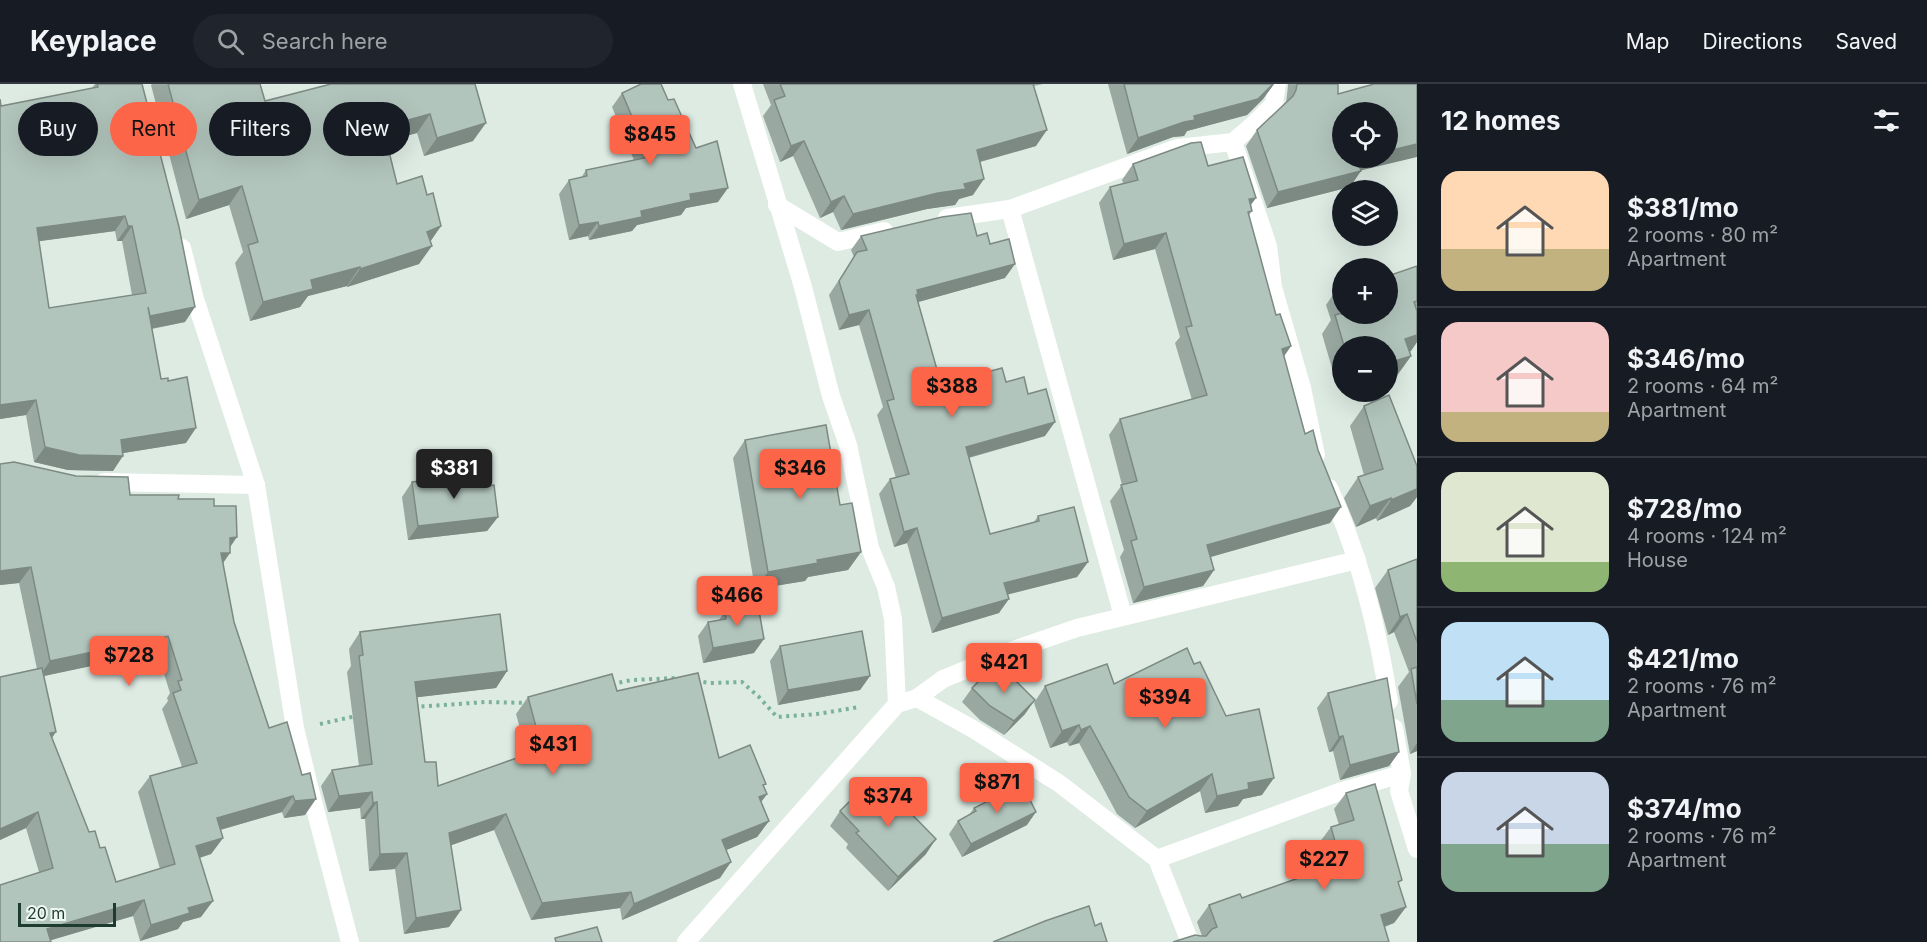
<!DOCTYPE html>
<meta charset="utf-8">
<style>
:root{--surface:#171b24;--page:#20242c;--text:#f1f3f6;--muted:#9ea1a6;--line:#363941;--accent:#fd6549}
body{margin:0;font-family:Inter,sans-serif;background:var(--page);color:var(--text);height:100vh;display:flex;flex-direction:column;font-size:22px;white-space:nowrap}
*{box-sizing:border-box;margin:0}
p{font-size:20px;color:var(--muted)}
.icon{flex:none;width:33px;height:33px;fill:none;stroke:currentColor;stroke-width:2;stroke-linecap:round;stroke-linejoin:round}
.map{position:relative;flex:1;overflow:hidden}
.side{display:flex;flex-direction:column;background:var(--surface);width:510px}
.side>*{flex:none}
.top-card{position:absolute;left:18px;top:18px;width:570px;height:54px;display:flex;gap:12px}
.tools{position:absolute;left:1332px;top:18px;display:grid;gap:12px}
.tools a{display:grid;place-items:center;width:66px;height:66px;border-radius:50%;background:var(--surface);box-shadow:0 6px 24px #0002;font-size:30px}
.scale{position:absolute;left:18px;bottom:15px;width:98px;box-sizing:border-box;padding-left:6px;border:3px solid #1e3b31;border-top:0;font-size:16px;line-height:21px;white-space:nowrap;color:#1e3b31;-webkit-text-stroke:4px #eef7f2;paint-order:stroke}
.price{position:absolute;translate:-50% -51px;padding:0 14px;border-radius:6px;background:var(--accent);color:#111;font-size:20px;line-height:39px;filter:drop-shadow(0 2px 3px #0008)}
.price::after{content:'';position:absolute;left:50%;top:36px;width:18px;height:14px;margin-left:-9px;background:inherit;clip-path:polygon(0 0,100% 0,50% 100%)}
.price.active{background:#222;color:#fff}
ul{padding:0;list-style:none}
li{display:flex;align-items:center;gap:18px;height:150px;padding:0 24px}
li+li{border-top:2px solid var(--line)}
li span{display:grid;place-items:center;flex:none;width:168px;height:120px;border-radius:18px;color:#555}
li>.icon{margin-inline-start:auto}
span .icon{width:72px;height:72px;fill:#fffc;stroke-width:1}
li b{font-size:26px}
h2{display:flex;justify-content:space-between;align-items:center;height:72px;padding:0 24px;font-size:26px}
.tag{padding:0 21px;border-radius:27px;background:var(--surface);box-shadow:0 6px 24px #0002;font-size:21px;line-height:54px}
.tag.active{background:var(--accent);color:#111}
header{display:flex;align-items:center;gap:36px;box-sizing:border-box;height:84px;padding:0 30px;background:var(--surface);border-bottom:2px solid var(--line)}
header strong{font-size:28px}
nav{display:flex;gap:33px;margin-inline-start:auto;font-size:21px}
.search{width:420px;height:54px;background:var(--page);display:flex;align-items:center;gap:15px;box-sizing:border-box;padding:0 21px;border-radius:33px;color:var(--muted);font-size:22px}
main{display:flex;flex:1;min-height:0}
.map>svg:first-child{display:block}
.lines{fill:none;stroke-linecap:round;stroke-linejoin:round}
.path{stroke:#7bb19b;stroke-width:4;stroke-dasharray:3 4.5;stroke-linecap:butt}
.minor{stroke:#fff;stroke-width:18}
.wall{fill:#99a9a2;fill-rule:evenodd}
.shaded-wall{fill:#7d8a84}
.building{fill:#b2c5bc;stroke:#7d8a84;stroke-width:1.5;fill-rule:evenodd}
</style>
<header>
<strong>Keyplace</strong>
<div class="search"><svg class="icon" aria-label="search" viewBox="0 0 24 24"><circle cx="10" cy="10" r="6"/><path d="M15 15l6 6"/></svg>Search here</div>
<nav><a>Map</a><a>Directions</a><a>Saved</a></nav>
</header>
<main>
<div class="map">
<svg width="1417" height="858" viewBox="0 0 1417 858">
<rect width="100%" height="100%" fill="#ddebe3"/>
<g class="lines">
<!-- path -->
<g class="path">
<polyline points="696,597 710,599 742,598 759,613 777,633 817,630 859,623"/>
<polyline points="612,600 632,596 676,594"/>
<polyline points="414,623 486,618 529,619"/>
<polyline points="320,640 356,632"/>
</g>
<!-- minor -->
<g class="minor">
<polyline points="742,0 803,203 831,312 848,361 870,464 886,503 893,535 897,620"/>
<polyline points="1233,58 1268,162 1273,203 1302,304 1316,371"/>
<polyline points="777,121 838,158 884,147"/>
<polyline points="1010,125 1123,532"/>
<polyline points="947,134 1010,125 1177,64 1233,58 1254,40 1274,20 1277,0"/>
<polyline points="182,164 195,215 256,401 295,644 309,702 350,858"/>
<polyline points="104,398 256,401"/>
<path d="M1329,404c30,66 49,142 60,213"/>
<polyline points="917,614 943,595 1016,565 1077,544 1357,476"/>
<polyline points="1394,644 1402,690 1399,707 1417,765"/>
<polyline points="1157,775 1339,708 1402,690"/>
<polyline points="686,858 897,620 917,614 973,645 1060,700 1157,775 1190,858"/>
</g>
</g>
<!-- wall -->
<g class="wall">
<path d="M95,0h47l43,238 -33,7 9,50 25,64 -63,10 -10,18 -45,-1 -34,-8 -8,-47 -26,4v-320l1,7 91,-18zM115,147l2,10h5l10,54 -83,13 -10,-67z"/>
<polygon points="152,0 260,0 265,17 475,0 473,57 424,72 417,49 387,57 397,100 427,111 441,142 430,157 419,180 347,203 347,202 308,212 300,223 250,237 235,179 243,168 229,121 186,135 151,1"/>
<polygon points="763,0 1043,0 1034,2 1036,62 980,78 973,111 959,115 955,121 927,125 841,146 833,128 820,134 793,72 780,78 763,32 771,21"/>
<polygon points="1108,0 1274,0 1263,15 1247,31 1187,47 1184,52 1173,53 1127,70"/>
<polygon points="1288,0 1338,0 1338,10 1361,86 1350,103 1267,124 1246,62 1257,46 1286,19 1288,2"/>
<polygon points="622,9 668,16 718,118 686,124 681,131 637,141 632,147 589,156 588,152 569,156 559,110 569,96 581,94 586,86 634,76 612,23"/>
<polygon points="1133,80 1208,82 1251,121 1252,127 1249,131 1276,231 1291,262 1284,272 1330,439 1211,473 1214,486 1203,502 1133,519 1120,473 1124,466 1110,417 1122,401 1109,351 1120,335 1192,316 1175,259 1180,253 1155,165 1113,176 1099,119 1110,103 1123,99 1122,96"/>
<polygon points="861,152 977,152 990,160 1005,194 918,218 941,300 1006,298 1028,310 1045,352 969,374 990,450 1034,438 1038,432 1088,478 1077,493 1008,510 999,529 932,549 907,459 894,463 879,410 890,395 896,394 877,331 883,323 859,241 839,246 829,211 854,173 851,166"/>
<polygon points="1417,182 1417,258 1410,268 1411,272 1398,290 1388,262 1342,262 1342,289 1334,291 1322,250 1331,236 1326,221 1339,202 1342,201 1342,230"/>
<polygon points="1364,322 1417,382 1417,413 1410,422 1377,437 1376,434 1356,443 1344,414 1358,393 1364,391 1350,342"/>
<polygon points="745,356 840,421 861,468 848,486 808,493 805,497 755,505 733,374"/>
<path d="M0,380l130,31 48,4 36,7 16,41 -7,16 11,59 35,106 36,87 -21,3 -2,-6 -62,18 3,8 -12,16 -11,4 1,59 -18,5 -5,7 -38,12 -7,-25 -83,24 -11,-68 -13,-44 -26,12v-163l37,-8 -18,-86 -19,2zM157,568l13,41 -3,5 1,3 -6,8 20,58 -32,9 -12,16 22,77 -44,13 -16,-34 -11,-16 -37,-94 -8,-62z"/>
<polygon points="412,398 488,402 498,433 487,447 408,456 402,413"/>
<polygon points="1417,475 1417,667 1410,670 1398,603 1409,588 1394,548 1388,551 1375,504 1388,486"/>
<polygon points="725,527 754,569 703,579 698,552 708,538 719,536"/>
<polygon points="360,548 507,587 496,604 417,613 425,678 438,702 527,670 516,630 528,613 617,607 764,703 767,710 761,718 769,737 757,753 726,766 720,794 622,836 620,824 531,836 494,746 451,761 461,826 449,843 404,850 395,785 369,787 365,735 361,735 360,724 328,728 321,702 332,686 359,682 347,588 351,582 349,565"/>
<polygon points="780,562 870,592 860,606 778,621 770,577"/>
<polygon points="1194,580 1262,711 1243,715 1238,722 1205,729 1200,707 1135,744 1117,730 1079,659 1069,662 1067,658 1050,664 1034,619 1045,602 1114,600"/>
<polygon points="1005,594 1025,630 1004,651 980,636 962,618 972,604"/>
<polygon points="1328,609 1399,668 1389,682 1340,696 1333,667 1329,668 1317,624"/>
<polygon points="1346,709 1399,801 1406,823 1394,839 1385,843 1201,852 1202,852 1197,838 1209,821 1242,814 1326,784 1319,759 1331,743 1339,741 1334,725"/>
<polygon points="974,724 1027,741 962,773 949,750 958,737 969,731"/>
<polygon points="840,727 926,770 888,807 846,764 848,760 830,742"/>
</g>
<!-- shaded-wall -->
<g class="shaded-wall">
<polygon points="1274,0 1263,15 1247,31 1187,47 1184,52 1173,53 1127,70 1138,54 1184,38 1194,32"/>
<polygon points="430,30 417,49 370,61 383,43"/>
<polygon points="486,39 473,57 424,72 437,54"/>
<polygon points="1047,46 1036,62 965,82 977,66"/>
<polygon points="804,57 793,72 780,78 791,62"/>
<polygon points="1417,60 1417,73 1346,90 1357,74 1388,74 1388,67"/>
<polygon points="1361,87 1350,103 1267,124 1278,108"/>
<polygon points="984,95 973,111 959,115 955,121 927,125 841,146 853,130"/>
<polygon points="242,102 229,121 186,135 199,116"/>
<polygon points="728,104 718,118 686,124 681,131 637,141 632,147 589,156 599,142 690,110"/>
<polygon points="844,112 833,128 820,134 831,118"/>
<polygon points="1256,114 1245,129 1249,115"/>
<polygon points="125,132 115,147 26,159 37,144"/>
<polygon points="598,138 588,152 569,156 579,141"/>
<polygon points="128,142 132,142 122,157 117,157"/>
<polygon points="441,142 428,161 427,148"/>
<polygon points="1166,149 1155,165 1113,176 1124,160"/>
<polygon points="432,162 419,180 347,203 360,185"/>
<polygon points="1015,180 1005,194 911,220 917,206"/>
<polygon points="360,183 347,202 308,212 300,223 250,237 263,218 311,196"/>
<polygon points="195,223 185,238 139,247 150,232"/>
<polygon points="869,226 859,241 839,246 849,231"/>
<polygon points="1417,251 1417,258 1411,267 1392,273 1405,255"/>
<polygon points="1291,262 1280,278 1282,265"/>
<polygon points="1411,272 1398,290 1388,294 1388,279"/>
<polygon points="1342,279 1342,289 1334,291"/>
<polygon points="36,316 26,331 0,335 0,321"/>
<polygon points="1055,338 1045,352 956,377 966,363"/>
<polygon points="196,344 186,359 111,371 123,372 113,387 68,386 34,378 45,363 121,356"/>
<polygon points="1417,405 1417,413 1410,422 1377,437 1391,416"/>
<polygon points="1391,414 1376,434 1356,443 1370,422"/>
<polygon points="1341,423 1330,439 1196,477 1207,461"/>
<polygon points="498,433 487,447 408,456 418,442"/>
<polygon points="917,444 907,459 894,463 904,448"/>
<polygon points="237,453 226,469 230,469 219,485 210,485 230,454"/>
<polygon points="861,468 848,486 808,493 805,497 755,505 768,488 817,476"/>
<polygon points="1088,478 1077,493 994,514 1004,499"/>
<polygon points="31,483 19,499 0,501 0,487"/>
<polygon points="1214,486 1203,502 1133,519 1144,503"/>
<polygon points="1009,515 999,529 932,549 942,534"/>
<polygon points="1407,530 1394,548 1388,551 1400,533"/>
<polygon points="168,552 157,568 39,593 50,577"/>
<polygon points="764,555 754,569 703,579 713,564"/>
<polygon points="507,587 496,604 403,615 415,598"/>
<polygon points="870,592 860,606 778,621 788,606"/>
<polygon points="1035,616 1025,630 1004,651 1014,637"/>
<polygon points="1079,641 1067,658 1050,664 1062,647"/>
<polygon points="1090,642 1079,659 1069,662 1081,646"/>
<polygon points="56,648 45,664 50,649"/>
<polygon points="1343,652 1333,667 1329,668 1339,653"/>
<polygon points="1417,659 1417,667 1410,670"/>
<polygon points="1399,668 1389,682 1340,696 1350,681"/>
<polygon points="1212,690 1200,707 1135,744 1147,727"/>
<polygon points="1274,694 1262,711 1243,715 1238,722 1205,729 1217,712 1248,699"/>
<polygon points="372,708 360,724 328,728 339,712"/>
<polygon points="767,710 755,726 759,713"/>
<polygon points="293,712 282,728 206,750 217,734"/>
<polygon points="316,715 305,731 284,734 295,717"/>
<polygon points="377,718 365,735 361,735 373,719"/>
<polygon points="38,728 26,744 0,756 0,745"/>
<polygon points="1036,728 1027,741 962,773 971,760"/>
<polygon points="506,730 494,746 438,766 449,749"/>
<polygon points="769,737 757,753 710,773 722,756"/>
<polygon points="223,754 211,770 185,778 196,762"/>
<polygon points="936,755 926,770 888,807 898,793"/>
<polygon points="407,769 395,785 369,787 380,770"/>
<polygon points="731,778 720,794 622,836 634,820"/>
<polygon points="631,808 620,824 531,836 542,819"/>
<polygon points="144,816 133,832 45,858 47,845"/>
<polygon points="213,817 201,833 183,838 178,845 140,857 151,841 188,824"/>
<polygon points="1406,823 1394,839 1370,847 1381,831"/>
<polygon points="461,826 449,843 404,850 416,834"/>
</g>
<!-- building -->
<g class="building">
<path d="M97,0h45l37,143 16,80 -45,9 -2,-9 13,72 7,-1v3l19,-4 9,51 -75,12 2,16 -44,-1 -34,-8 -9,-47 -36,5v-306l1,7 97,-19zM125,132l3,10h4l14,67 -97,15 -12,-80z"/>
<polygon points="168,0 260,0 265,17 331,0 475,0 486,39 437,54 430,30 383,43 397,100 422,92 427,111 433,109 441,142 427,148 432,162 360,185 360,183 311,196 313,205 263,218 248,161 258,158 242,102 199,116"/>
<polygon points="641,0 661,0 668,16 674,15 696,64 717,57 728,104 690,110 691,116 641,127 642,133 599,142 598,138 579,141 569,96 587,92 586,86 649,73 622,9"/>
<polygon points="780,0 1033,0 1047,46 977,66 984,95 964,100 966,105 938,109 853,130 844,112 831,118 804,57 791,62 774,16 785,12"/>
<polygon points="1124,0 1273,0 1258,15 1194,32 1195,36 1184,38 1138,54"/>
<polygon points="1297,0 1338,0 1338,10 1374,0 1417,0 1417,60 1388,67 1388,28 1342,28 1342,74 1358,74 1357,74 1361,87 1278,108 1257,46 1293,12 1296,6"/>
<polygon points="1201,58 1208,82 1243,73 1256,114 1249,115 1252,127 1248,128 1276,231 1280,230 1291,262 1282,265 1305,350 1313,346 1318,366 1341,423 1207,461 1214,486 1144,503 1131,457 1137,455 1121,401 1137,397 1120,335 1207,311 1186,243 1192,242 1166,149 1124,160 1110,103 1138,96 1133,80 1191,59"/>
<polygon points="971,129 977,152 987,149 990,160 1009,155 1015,180 917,206 918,211 916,211 941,300 947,298 947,299 1002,284 1006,298 1024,293 1028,310 1046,305 1055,338 966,363 990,450 1039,437 1038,432 1074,423 1088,478 1004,499 1009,515 942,534 917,444 904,448 890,395 909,390 887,317 894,315 869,226 849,231 839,197 857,168 867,166 861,152 942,133"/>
<polygon points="1417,182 1417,217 1414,218 1417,227 1417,251 1405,255 1411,272 1388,279 1388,262 1344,262 1335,231 1342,229 1342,230 1388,230 1388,192"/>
<polygon points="1342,201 1342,212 1339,202"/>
<polygon points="1389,311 1417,382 1417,405 1391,416 1391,414 1370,422 1358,393 1383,385 1364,322"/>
<polygon points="826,341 840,421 852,419 861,468 817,476 818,479 768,488 745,356"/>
<polygon points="14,378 76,392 128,393 130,411 179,411 178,415 214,415 214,422 236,422 237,453 230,454 230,469 221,469 234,538 269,644 287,638 302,691 310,689 316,715 295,717 293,712 217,734 223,754 196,762 213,817 188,824 190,829 151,841 144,816 47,845 51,858 0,858 0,801 53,784 38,728 0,745 0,593 42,584 56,648 50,649 89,748 95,747 100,764 105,763 116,798 175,780 150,692 197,679 173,609 181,606 178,597 182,596 168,552 50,577 31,483 0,487 0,380"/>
<polygon points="486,390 488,402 494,401 498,433 418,442 412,398"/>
<polygon points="1417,475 1417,558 1407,530 1400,533 1388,486"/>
<polygon points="758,521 764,555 713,564 708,538 726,535 725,527"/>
<polygon points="500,530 507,587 415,598 425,678 436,678 438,702 542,665 528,613 612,590 617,607 698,589 719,674 750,661 766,700 763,701 767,710 759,713 769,737 722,756 731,778 634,820 631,808 542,819 506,730 449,749 461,826 416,834 407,769 380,770 377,718 373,719 372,708 339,712 332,686 372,680 359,572 363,571 360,548"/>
<polygon points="862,547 870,592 788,606 780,562"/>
<polygon points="1187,564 1194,580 1200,578 1226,632 1259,625 1274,694 1248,699 1249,705 1217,712 1212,690 1147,727 1129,713 1090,642 1081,646 1079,641 1062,647 1045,602 1107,580 1114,600"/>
<polygon points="993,583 1005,594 1009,590 1035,616 1014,637 990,622 972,604"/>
<polygon points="1417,583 1417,620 1411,585"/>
<polygon points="1387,594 1399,668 1350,681 1343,652 1339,653 1328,609"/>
<polygon points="871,696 886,710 889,707 936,755 898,793 856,749 859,747 840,727"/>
<polygon points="1022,700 1036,728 971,760 958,737 976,727 974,724"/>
<polygon points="1375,700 1402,796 1398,798 1406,823 1381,831 1389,858 1173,858 1195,851 1201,852 1206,852 1212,845 1217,843 1209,821 1240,810 1242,814 1341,779 1331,743 1354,736 1346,709"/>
<polygon points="1089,822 1095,842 1101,839 1107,858 993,858 1045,837"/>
<polygon points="597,843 602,858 556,858 555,854"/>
</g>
</svg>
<div class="tools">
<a><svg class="icon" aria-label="locate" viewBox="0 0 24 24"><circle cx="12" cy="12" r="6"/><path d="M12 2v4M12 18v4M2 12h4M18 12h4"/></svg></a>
<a><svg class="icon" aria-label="layers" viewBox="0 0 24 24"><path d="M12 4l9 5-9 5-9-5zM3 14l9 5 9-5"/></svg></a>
<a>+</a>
<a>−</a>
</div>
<div class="scale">20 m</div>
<b class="price" style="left:650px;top:82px">$845</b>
<b class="price" style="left:952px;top:334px">$388</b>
<b class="price active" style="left:454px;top:416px">$381</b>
<b class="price" style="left:800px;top:416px">$346</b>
<b class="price" style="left:737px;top:543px">$466</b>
<b class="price" style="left:129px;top:603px">$728</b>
<b class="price" style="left:1004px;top:610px">$421</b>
<b class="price" style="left:1165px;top:645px">$394</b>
<b class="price" style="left:553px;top:692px">$431</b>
<b class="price" style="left:997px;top:730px">$871</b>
<b class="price" style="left:888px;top:744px">$374</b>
<b class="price" style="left:1324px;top:807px">$227</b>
<div class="top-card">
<a class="tag">Buy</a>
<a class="tag active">Rent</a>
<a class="tag">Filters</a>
<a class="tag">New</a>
</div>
</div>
<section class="side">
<h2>12 homes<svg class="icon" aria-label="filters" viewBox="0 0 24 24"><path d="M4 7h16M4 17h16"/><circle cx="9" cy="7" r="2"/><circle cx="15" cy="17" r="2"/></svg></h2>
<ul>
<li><span style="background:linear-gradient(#ffd9b3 65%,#c2b280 0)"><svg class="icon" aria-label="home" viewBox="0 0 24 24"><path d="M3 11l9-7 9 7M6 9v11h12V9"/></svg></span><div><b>$381/mo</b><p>2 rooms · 80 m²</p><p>Apartment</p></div></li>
<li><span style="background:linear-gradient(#f6c9c9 75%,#c2b280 0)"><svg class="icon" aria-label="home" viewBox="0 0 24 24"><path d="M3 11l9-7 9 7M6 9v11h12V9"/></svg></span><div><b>$346/mo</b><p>2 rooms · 64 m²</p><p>Apartment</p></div></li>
<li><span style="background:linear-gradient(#dfe7d0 75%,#8fb573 0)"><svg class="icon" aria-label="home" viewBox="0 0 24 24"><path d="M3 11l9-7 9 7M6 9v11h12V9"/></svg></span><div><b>$728/mo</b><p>4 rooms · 124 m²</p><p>House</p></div></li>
<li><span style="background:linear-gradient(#bfe0f5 65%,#7fa58c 0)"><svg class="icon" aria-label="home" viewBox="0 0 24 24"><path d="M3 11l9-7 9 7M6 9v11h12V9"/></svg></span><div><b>$421/mo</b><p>2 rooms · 76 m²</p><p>Apartment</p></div></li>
<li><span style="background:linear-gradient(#c9d6e8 60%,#7fa58c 0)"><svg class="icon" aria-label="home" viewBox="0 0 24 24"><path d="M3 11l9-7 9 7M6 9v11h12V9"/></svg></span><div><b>$374/mo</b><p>2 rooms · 76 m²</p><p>Apartment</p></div></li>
</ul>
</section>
</main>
